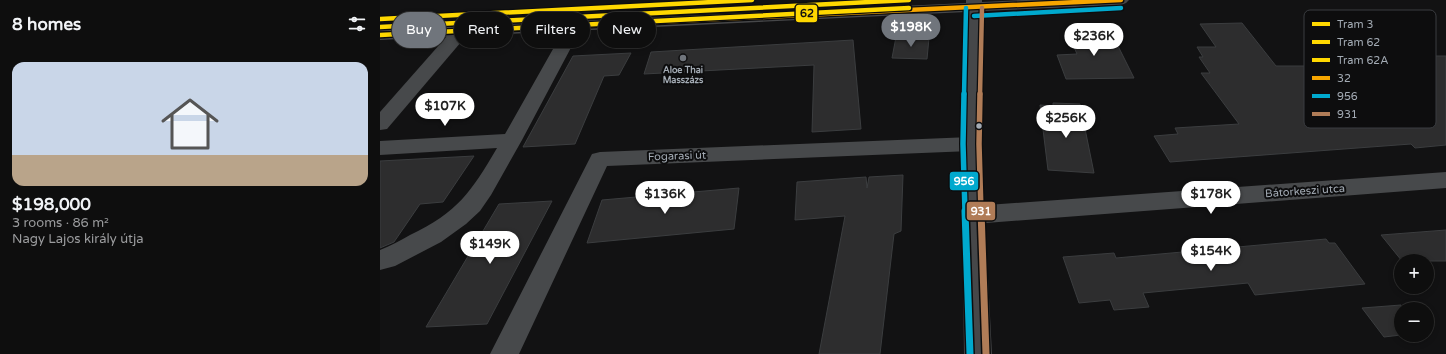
<!DOCTYPE html>
<meta charset="utf-8">
<style>
:root{--surface:#0e0e0e;--page:#171717;--text:#f1f3f6;--muted:#9b9c9e;--line:#2e2e2e;--accent:#70757c}
body{margin:0;font-family:"Varela Round",sans-serif;background:var(--page);color:var(--text);height:100vh;display:flex;flex-direction:column;font-size:15px;white-space:nowrap}
*{box-sizing:border-box;margin:0}
p{font-size:13px;color:var(--muted)}
.icon{flex:none;width:22px;height:22px;fill:none;stroke:currentColor;stroke-width:2;stroke-linecap:round;stroke-linejoin:round}
.map{position:relative;flex:1;overflow:hidden}
.drawer{display:flex;flex-direction:column;background:var(--surface);width:380px}
.drawer>*{flex:none}
.top-card{position:absolute;left:12px;top:12px;width:380px;height:36px;display:flex;gap:8px}
.buttons{position:absolute;left:1014px;top:254px;display:grid;gap:8px}
.buttons a{display:grid;place-items:center;width:40px;height:40px;border-radius:50%;background:var(--surface);box-shadow:0 2px 6px #0003,0 0 0 1px var(--line);font-size:20px}
.price{position:absolute;translate:-50% -34px;padding:0 9px;border-radius:14px;background:#fff;color:#222;font-size:13px;line-height:26px;filter:drop-shadow(0 1px 2px #0008)}
.price::after{content:'';position:absolute;left:50%;top:24px;width:12px;height:9px;margin-left:-6px;background:inherit;clip-path:polygon(0 0,100% 0,50% 100%)}
.price.current{background:var(--accent);color:#fff}
ul{padding:0;list-style:none}
li{display:grid;align-content:center;gap:8px;height:212px;padding:0 12px}
li span{display:grid;place-items:center;height:124px;border-radius:12px;color:#555}
li>.icon{margin-inline-start:auto}
span .icon{width:72px;height:72px;fill:#fffc;stroke-width:1}
li b{font-size:17px}
h2{display:flex;justify-content:space-between;align-items:center;height:48px;padding:0 12px;font-size:17px}
.tag{padding:0 14px;border-radius:18px;background:var(--surface);box-shadow:0 2px 6px #0003,0 0 0 1px var(--line);font-size:14px;line-height:36px}
.tag.current{background:var(--accent);color:#fff}
main{display:flex;flex:1;min-height:0}
.map>svg:first-child{display:block}
.building{fill:#2d2d2e;stroke:#3b3d3f}
.lines{fill:none;stroke-linecap:round;stroke-linejoin:round}
.minor{fill:#47494b;fill-rule:evenodd}
.secondary{fill:#464749;fill-rule:evenodd}
.bus-1-casing{stroke:#0d0d0e;stroke-width:7}
.bus-2-far2-casing{stroke:#0d0d0e;stroke-width:7}
.bus-2-far1-casing{stroke:#0d0d0e;stroke-width:8}
.bus-2-casing{stroke:#0d0d0e;stroke-width:10}
.bus-3-far2-casing{stroke:#0d0d0e;stroke-width:7}
.bus-3-far1-casing{stroke:#0d0d0e;stroke-width:8}
.bus-3-casing{stroke:#0d0d0e;stroke-width:10}
.bus-1{stroke:#f7a600;stroke-width:4.5}
.bus-2-far2{stroke:#00a9ce;stroke-width:4.5}
.bus-2-far1{stroke:#00a9ce;stroke-width:5.5}
.bus-2{stroke:#00a9ce;stroke-width:7}
.bus-3-far2{stroke:#b07c57;stroke-width:4.5}
.bus-3-far1{stroke:#b07c57;stroke-width:5.5}
.bus-3{stroke:#b07c57;stroke-width:7}
.tram-1-casing{stroke:#0d0d0e;stroke-width:7}
.tram-2-casing{stroke:#0d0d0e;stroke-width:7}
.tram-3-casing{stroke:#0d0d0e;stroke-width:7}
.tram-1{stroke:#ffd800;stroke-width:4.5}
.tram-2{stroke:#ffd800;stroke-width:4.5}
.tram-3{stroke:#ffd800;stroke-width:4.5}
.poi-dot{fill:#70757c;stroke:#0d0d0e;stroke-width:1.5}
.bus-dot{fill:#a3abb4;stroke:#0d0d0e;stroke-width:1.5}
.labels{text-anchor:middle;dominant-baseline:central;stroke-width:4;stroke-linejoin:round;paint-order:stroke}
.far-poi-label{font-size:9px;font-weight:bold;fill:#a3abb4;stroke:#0d0d0e}
.street-label{font-size:11px;fill:#a3abb4;stroke:#0d0d0e}
.key{fill:#0d0d0e;stroke:#3a3c40;stroke-width:1}
.key-label{font-size:11px;fill:#a3abb4}
.line-badge{stroke:#0d0d0e;stroke-width:1.5}
.badge-label{font-size:11px;text-anchor:middle;font-weight:bold;fill:#fff}
.pale-badge-label{font-size:11px;text-anchor:middle;font-weight:bold;fill:#111}
</style>
<main>
<section class="drawer">
<h2>8 homes<svg class="icon" aria-label="filters" viewBox="0 0 24 24"><path d="M4 7h16M4 17h16"/><circle cx="9" cy="7" r="2"/><circle cx="15" cy="17" r="2"/></svg></h2>
<ul>
<li><span style="background:linear-gradient(#c9d6e8 75%,#b9a48a 0)"><svg class="icon" aria-label="home" viewBox="0 0 24 24"><path d="M3 11l9-7 9 7M6 9v11h12V9"/></svg></span><div><b>$198,000</b><p>3 rooms · 86 m²</p><p>Nagy Lajos király útja</p></div></li>
</ul>
</section>
<div class="map">
<svg width="1066" height="354" viewBox="0 0 1066 354">
<rect width="100%" height="100%" fill="#121213"/>
<!-- building -->
<g class="building">
<polygon points="947,17 988,17 1030,56 1066,56 1066,145 1035,148 1031,144 790,162 774,136 798,134 795,128 859,124 821,73 830,73 819,57 823,57 817,47 836,47 820,24 862,23 896,66 972,66 955,50 959,49 950,40 969,40"/>
<polygon points="730,30 754,78 686,79 677,55 697,54 687,31"/>
<polygon points="516,37 549,38 547,59 512,58"/>
<polygon points="473,40 481,129 432,132 434,65 264,74 271,52"/>
<polygon points="251,53 239,75 224,76 195,144 143,147 193,56"/>
<polygon points="673,103 700,104 714,173 668,170 660,105 673,106"/>
<polygon points="94,156 63,202 40,204 14,242 0,248 0,161"/>
<polygon points="523,175 521,231 514,234 500,354 439,354 465,216 415,220 417,182 486,177 487,188 489,177"/>
<polygon points="359,188 354,229 207,243 222,200"/>
<polygon points="172,201 107,324 46,327 119,204"/>
<polygon points="1066,230 1066,261 1022,261 1001,235"/>
<polygon points="946,239 949,243 955,243 985,284 875,295 868,283 763,293 769,307 734,310 730,300 699,303 683,257 734,253 736,258"/>
<polygon points="1021,305 1021,335 1004,337 982,308"/>
</g>
<g class="lines">
<!-- minor -->
<g class="minor">
<path d="M194,21l6,2 2,3 -8,16 -52,98 -31,55 -11,16 -14,13 -25,18 -46,24 -15,4v-20c10,-4 21,-10 30,-15 48,-23 61,-43 87,-87l-117,7v-14l125,-7 61,-108 2,-3z"/>
<polygon points="81,26 87,27 89,31 87,35 7,129 0,130 0,112 75,27"/>
<polygon points="591,137 598,139 601,144 598,149 591,151 227,166 139,354 110,354 212,154 220,152"/>
<polygon points="1066,172 1066,188 593,224 585,221 581,215 585,209 593,206"/>
</g>
<!-- secondary -->
<polygon class="secondary" points="586,0 602,0 602,2 642,0 749,0 746,3 741,5 602,11 601,144 612,354 584,354 581,144 586,12 0,40 0,30 586,3"/>
<defs>
<polyline id="bus-1" points="0,35 741,0"/>
<g id="bus-2-far2">
<polyline points="594,16 741,8"/>
<polyline points="584,95 586,8"/>
</g>
<polyline id="bus-2-far1" points="584,94 583,144 585,212"/>
<polyline id="bus-2" points="585,211 590,354"/>
<polyline id="bus-3-far2" points="600,95 602,8"/>
<polyline id="bus-3-far1" points="600,94 599,144 601,212"/>
<polyline id="bus-3" points="601,211 606,354"/>
</defs>
<!-- bus-1 casing -->
<use href="#bus-1" class="bus-1-casing"/>
<!-- bus-2-far2 casing -->
<use href="#bus-2-far2" class="bus-2-far2-casing"/>
<!-- bus-2-far1 casing -->
<use href="#bus-2-far1" class="bus-2-far1-casing"/>
<!-- bus-2 casing -->
<use href="#bus-2" class="bus-2-casing"/>
<!-- bus-3-far2 casing -->
<use href="#bus-3-far2" class="bus-3-far2-casing"/>
<!-- bus-3-far1 casing -->
<use href="#bus-3-far1" class="bus-3-far1-casing"/>
<!-- bus-3 casing -->
<use href="#bus-3" class="bus-3-casing"/>
<!-- bus-1 -->
<use href="#bus-1" class="bus-1"/>
<!-- bus-2-far2 -->
<use href="#bus-2-far2" class="bus-2-far2"/>
<!-- bus-2-far1 -->
<use href="#bus-2-far1" class="bus-2-far1"/>
<!-- bus-2 -->
<use href="#bus-2" class="bus-2"/>
<!-- bus-3-far2 -->
<use href="#bus-3-far2" class="bus-3-far2"/>
<!-- bus-3-far1 -->
<use href="#bus-3-far1" class="bus-3-far1"/>
<!-- bus-3 -->
<use href="#bus-3" class="bus-3"/>
<defs>
<polyline id="tram-1" points="0,27 529,0"/>
<polyline id="tram-2" points="0,35 529,8"/>
<polyline id="tram-3" points="0,19 372,0"/>
</defs>
<!-- tram-1 casing -->
<use href="#tram-1" class="tram-1-casing"/>
<!-- tram-2 casing -->
<use href="#tram-2" class="tram-2-casing"/>
<!-- tram-3 casing -->
<use href="#tram-3" class="tram-3-casing"/>
<!-- tram-1 -->
<use href="#tram-1" class="tram-1"/>
<!-- tram-2 -->
<use href="#tram-2" class="tram-2"/>
<!-- tram-3 -->
<use href="#tram-3" class="tram-3"/>
</g>
<!-- markers -->
<circle class="poi-dot" cx="303" cy="58" r="4"/>
<circle class="bus-dot" cx="599" cy="126" r="3.5"/>
<g class="labels">
<!-- far-poi labels -->
<g class="far-poi-label">
<text x="303" y="70">Aloe Thai<tspan x="303" dy="10">Masszázs</tspan></text>
</g>
<!-- street labels -->
<g class="street-label">
<text transform="translate(297 156) rotate(-2)">Fogarasi út</text>
<text transform="translate(925 191) rotate(-4)">Bátorkeszi utca</text>
</g>
</g>
<!-- legend -->
<rect x="924" y="10" width="132" height="118" rx="6" class="key"/>
<rect x="932" y="22" width="18" height="4" fill="#ffd800"/>
<rect x="932" y="40" width="18" height="4" fill="#ffd800"/>
<rect x="932" y="58" width="18" height="4" fill="#ffd800"/>
<rect x="932" y="76" width="18" height="4" fill="#f7a600"/>
<rect x="932" y="94" width="18" height="4" fill="#00a9ce"/>
<rect x="932" y="112" width="18" height="4" fill="#b07c57"/>
<g class="key-label">
<text x="957" y="28">Tram 3</text>
<text x="957" y="46">Tram 62</text>
<text x="957" y="64">Tram 62A</text>
<text x="957" y="82">32</text>
<text x="957" y="100">956</text>
<text x="957" y="118">931</text>
</g>
<g class="line-badge">
<rect x="415" y="4" width="23" height="19" rx="4" fill="#ffd800"/>
<rect x="569" y="171" width="30" height="20" rx="4" fill="#00a9ce"/>
<rect x="586" y="201" width="30" height="20" rx="4" fill="#b07c57"/>
</g>
<g class="badge-label">
<text x="584" y="185">956</text>
<text x="601" y="215">931</text>
</g>
<g class="pale-badge-label">
<text x="427" y="17">62</text>
</g>
</svg>
<div class="buttons">
<a>+</a>
<a>−</a>
</div>
<b class="price current" style="left:531px;top:48px">$198K</b>
<b class="price" style="left:714px;top:57px">$236K</b>
<b class="price" style="left:65px;top:127px">$107K</b>
<b class="price" style="left:686px;top:139px">$256K</b>
<b class="price" style="left:285px;top:215px">$136K</b>
<b class="price" style="left:831px;top:215px">$178K</b>
<b class="price" style="left:110px;top:265px">$149K</b>
<b class="price" style="left:831px;top:272px">$154K</b>
<div class="top-card">
<a class="tag current">Buy</a>
<a class="tag">Rent</a>
<a class="tag">Filters</a>
<a class="tag">New</a>
</div>
</div>
</main>
